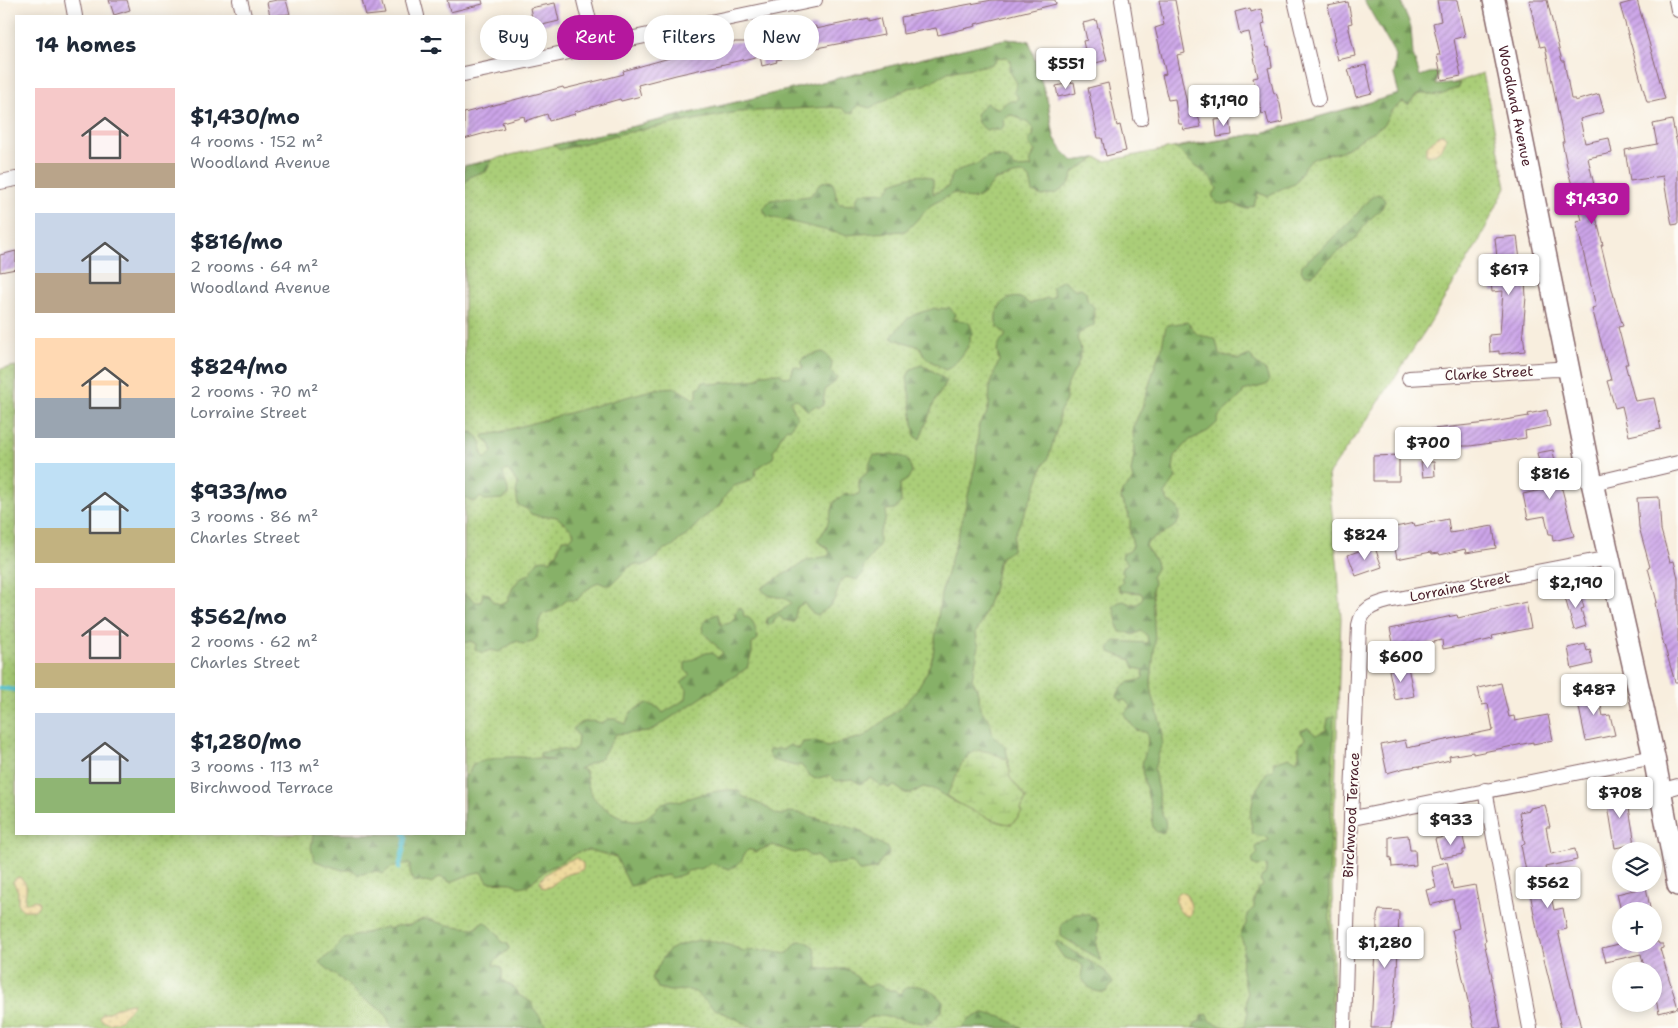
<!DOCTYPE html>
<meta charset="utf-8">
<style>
:root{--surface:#fff;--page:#f6f6f7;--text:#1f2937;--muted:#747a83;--accent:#b5179e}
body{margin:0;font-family:"Shantell Sans",sans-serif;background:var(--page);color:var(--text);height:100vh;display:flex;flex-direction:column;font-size:19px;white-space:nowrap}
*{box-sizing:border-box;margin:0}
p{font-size:16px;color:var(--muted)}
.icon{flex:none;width:28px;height:28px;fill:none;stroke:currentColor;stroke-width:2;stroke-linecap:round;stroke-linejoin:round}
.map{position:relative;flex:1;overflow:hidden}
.details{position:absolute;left:15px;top:15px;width:450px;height:820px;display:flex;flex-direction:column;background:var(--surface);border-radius:0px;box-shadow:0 2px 12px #0003}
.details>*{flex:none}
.hud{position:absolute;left:480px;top:15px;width:475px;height:45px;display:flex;gap:10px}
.buttons{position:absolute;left:1612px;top:842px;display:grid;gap:10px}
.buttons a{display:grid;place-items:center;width:50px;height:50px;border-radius:50%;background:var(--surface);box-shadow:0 2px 12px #0003;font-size:25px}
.price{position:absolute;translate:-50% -42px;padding:0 11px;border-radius:5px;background:#fff;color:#222;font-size:16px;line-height:32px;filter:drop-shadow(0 1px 2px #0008)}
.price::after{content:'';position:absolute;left:50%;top:30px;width:15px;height:11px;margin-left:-8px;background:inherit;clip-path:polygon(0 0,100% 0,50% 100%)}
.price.on{background:var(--accent);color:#fff}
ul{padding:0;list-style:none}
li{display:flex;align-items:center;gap:15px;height:125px;padding:0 20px}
li span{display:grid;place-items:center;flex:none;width:140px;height:100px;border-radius:0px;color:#555}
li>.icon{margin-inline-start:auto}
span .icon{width:60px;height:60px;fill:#fffc;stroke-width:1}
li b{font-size:21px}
h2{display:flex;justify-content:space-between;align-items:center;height:60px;padding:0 20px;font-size:21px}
.chip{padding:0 18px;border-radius:22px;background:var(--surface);box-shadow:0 2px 12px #0003;font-size:18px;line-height:45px}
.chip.on{background:var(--accent);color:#fff}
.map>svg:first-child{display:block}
.grass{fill:url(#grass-dots);stroke:#7a7652}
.forest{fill:url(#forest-firs);stroke:#68684a}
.wetland{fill:url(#wetland-marsh);stroke:#7a7652}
.sand{fill:url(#sand-dots);stroke:#9c7c64}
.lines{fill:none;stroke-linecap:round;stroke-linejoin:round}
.stream{stroke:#57c3d0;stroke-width:4.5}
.building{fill:url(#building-hatch)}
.street-casing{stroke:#87676a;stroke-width:16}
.primary-casing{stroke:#87676a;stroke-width:24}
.street{stroke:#fff;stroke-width:14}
.primary{stroke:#fff;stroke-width:21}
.labels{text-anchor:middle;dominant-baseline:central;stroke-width:4;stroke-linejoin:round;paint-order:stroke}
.street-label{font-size:14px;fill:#4a1f2b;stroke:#fdfcf7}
</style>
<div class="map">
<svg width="1678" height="1028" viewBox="0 0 1678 1028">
<defs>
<pattern id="grass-dots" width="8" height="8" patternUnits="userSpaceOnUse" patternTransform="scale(1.25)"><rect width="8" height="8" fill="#aace78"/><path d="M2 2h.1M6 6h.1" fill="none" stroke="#94b068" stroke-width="1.8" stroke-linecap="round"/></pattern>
<pattern id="forest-firs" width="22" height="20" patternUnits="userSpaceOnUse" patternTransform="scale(1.25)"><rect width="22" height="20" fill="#87b168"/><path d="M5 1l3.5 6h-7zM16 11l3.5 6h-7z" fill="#708f56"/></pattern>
<pattern id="wetland-marsh" width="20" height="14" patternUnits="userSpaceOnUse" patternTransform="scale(1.25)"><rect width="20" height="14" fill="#aace78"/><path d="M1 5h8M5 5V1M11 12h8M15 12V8" fill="none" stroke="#94b068"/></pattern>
<pattern id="sand-dots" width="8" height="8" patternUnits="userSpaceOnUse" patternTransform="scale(1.25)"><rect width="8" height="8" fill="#eeda9e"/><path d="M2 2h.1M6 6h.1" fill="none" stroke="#cebb88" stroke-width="1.8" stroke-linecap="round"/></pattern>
<pattern id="building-hatch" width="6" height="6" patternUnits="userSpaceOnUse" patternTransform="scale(1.25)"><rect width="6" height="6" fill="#cca5e9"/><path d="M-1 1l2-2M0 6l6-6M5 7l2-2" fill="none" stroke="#a886bd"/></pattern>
</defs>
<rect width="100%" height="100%" fill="#fdfcf7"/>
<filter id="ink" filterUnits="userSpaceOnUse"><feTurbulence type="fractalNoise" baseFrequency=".02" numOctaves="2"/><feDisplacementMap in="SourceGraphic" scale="10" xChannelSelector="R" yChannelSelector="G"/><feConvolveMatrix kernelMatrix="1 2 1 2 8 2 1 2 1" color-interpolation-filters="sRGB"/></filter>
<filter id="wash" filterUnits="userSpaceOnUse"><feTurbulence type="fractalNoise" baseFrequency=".0096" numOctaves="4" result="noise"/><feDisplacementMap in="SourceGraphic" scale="20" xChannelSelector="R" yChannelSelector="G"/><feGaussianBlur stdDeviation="1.12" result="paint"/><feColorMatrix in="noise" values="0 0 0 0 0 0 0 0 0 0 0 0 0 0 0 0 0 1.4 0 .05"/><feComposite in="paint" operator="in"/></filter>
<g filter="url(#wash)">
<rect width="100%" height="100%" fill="#f8eede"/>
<!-- grass -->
<polygon class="grass" points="1005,39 1029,41 1048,103 1054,137 1062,150 1073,161 1096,158 1106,161 1187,145 1262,133 1363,104 1454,83 1483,73 1506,187 1479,241 1425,331 1373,411 1328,475 1338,571 1341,618 1332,886 1335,1028 0,1028 0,369 16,366 16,834 464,834 464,166"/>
<!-- forest -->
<g class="forest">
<path d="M1364,0h38l1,8 8,19 2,28 7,21 9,-3 10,-1 -3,13 24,-2 -1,4c-11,4 -21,13 -32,6l-10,2 -9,10 -5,-3 -12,9 -8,15c-13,5 -26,18 -40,24 -9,5 -21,4 -30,9 -9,6 -13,16 -18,25l-12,4 -16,8 -9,-3 -4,12 -8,4 -14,-6 -8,1 -8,-1 -4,-8 5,-6c-6,-16 -14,-16 -25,-26 -7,-5 -10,-11 -18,-15l88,-15 137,-39 -5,-19 2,-19z"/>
<path d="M1005,39l24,2 19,62 6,34 8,13 11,11 23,-3 -22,14 -5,12 -12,9 -15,3 -9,-4 -3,-13 -5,-5c-14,0 -18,4 -30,6 -7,10 -16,22 -30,18 -4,-1 -7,-4 -11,-5l-23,12 -20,21 -6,5 -60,4 -78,-19 -4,-7 7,-9 40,-4 12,-14 9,-1c6,7 3,15 8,23l16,1 4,-12 26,-1 4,-3 3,-6c12,-4 30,-13 41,-3v14l15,-7c4,-21 15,-17 29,-23 4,-1 7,-6 10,-7 12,-4 22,3 28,11l17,-1 -2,-5 5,-11 -6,-6v-6l4,-3 1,-6 -6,-7 -15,-8 -6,1 -4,4 1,5 -3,5h-15l-8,-7 -2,-9 10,-11 13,6 9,-8h8l2,-4 -4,-5 3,-9 -8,-13 2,-8 -4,-5 -10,1 -2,4 -6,3 -41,7 -23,13 -16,3 -39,20 -11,-3 -5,4 -1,4h-6l-5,-5 -11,-1 -93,5 -114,21 -65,17 -5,-5z"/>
<path d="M492,160l-6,12c-11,2 -17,3 -22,13v-19z"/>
<path d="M1378,194l4,2 3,5 -3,7 -15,14 -11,16 -28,22 -8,9 -8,6h-8l-3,-5 1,-5c19,-15 37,-33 54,-50 7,-8 12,-18 22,-21z"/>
<path d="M1063,280l13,10 5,-2 5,4 1,8 7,7v18c-7,5 -16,5 -17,14 14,20 -15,40 -11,61l-7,13v9l-10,34 -6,10 -10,28 -19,42 -2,14 -11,7 -3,6 -4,24 -14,39 -4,6 1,9 2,5 -7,33c6,10 8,19 8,30 7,9 12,13 12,25l14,14 4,24 -1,4c5,9 14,15 17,23l-5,10 1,3 -10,12 -10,-1 -11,-4 -36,-17 -22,-13 -10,-2 -12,7 -6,-1 -10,-7 -7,2 -2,-2h-5l-11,-8 -10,6 -8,-5 -16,2 -6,-6 -15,4 -6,-4 -8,-10 -6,1 -23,-6 -4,-7 1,-3 10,-1 3,1 8,-5 9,4 4,-7 13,-1 11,6 26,-8 9,-1 41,-32 11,-12 13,-22 6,-17 8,-61 21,-73 14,-60 3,-37 7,-9 3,-10 1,-21 9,-23 -2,-11 4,-10 4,-3v-5c-18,-5 -8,-39 15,-34 4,1 6,4 10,6l17,-6 2,1 6,-4 -3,-8z"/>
<path d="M949,307l6,7 -2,5 16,3 4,10 -4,6 2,1c-3,10 -16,28 -26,31l-20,-13 -5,-10 -29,-9c8,-12 18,-23 31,-26 5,-2 7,-1 12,-4l5,2 2,-2 6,1z"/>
<path d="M1187,322c5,4 6,10 12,13 6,2 12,1 17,5l3,14 2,2h8l9,4 11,-5 4,3v3l13,10 3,10 -3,4 -23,6 -1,4 -23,21 -2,7 -9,8 -18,9 -15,16 -2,13 3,9 -11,16 3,8c5,2 10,4 11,10 6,19 -28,22 -34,34l11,15 1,6 -6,10 3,5 -2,9 3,51 -4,40 1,11 10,36v14l-8,26 8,45c5,7 4,11 2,18 -5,1 -8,1 -10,-3 -3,-5 -1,-11 -2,-16 -2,-14 -8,-28 -10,-43 -1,-14 10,-24 4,-38l-10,-2 -11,-14v-4l6,-5 -6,-7 -4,1 -4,-5c6,-16 13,-13 26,-17l1,-9 -10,-2 -3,-8 -21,-8c-2,-5 1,-7 5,-11l32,2c2,-6 0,-9 -6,-12l-8,4 -6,-3h-7c-4,-9 -3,-17 -7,-26l6,-4 5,-1 6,3h8l5,-7 -2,-4 -21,-2 -2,-6 5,-4 -2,-3 3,-3 -3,-5 1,-2 6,-5 -6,-5 1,-4 7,-3 3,-6 -3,-11v-14l-3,-10 -6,-10 1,-9 11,-10 -2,-10 3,-15 -1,-29 10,-22 14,-46c7,-9 5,-23 10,-34z"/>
<path d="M822,352c7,4 13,10 8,19l6,6c0,7 -6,8 -11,12l-2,16 -3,2 -5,-1 -7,5 -12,-12 -6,2 7,16 -7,12 -3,-1c-7,6 -8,16 -14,23l1,4 -1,3 -17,11 -1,7 -5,5 -16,5 -9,10 -6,10 -17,13 -16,17 -7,4 -6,7 -9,2 -10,11 -7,4 -6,2 -5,-2 -7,3 -18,18h-6l-7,-3 -13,9 -8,9h-10l-12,10 -12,4c-10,12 3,29 -21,30l-4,-3c-8,2 -12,8 -19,11l-7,-2c-6,2 -11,4 -17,-1l1,-5 -5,-3 -7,2v-50l12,9h5l2,-9 6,1 4,8 7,2 7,-3 6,-14 8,-10 9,-3 8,-14 7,-1 6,2 2,-6 4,-2 5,-14h8l4,-5 -1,-3 -16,-14 -6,-1 -9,1 -11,-3 -4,-5 -9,-4 -2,-13 2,-8 -9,-13 -2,-1 -4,2c1,9 6,15 5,23l-5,4 -18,1 -5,-3 -3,4h-7l-6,-5v-38l4,-3 1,-3 -5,-3v-14l7,-3c9,4 12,11 10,20l4,7 7,-7 -1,-6 -8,-9 1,-2 9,-1 162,-45 19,-2 20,12 3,-3v-8l4,-2 1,-3 4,-2 5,3 48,-5 2,-5 18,-1 5,4 7,-1 3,-10 8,3 1,-3 -2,-5 3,-4z"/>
<polygon points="921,365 933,371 947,381 934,403 920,439 915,437 907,377 911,369"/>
<path d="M889,454c15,2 20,3 23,19l-5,7 -7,4 1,18 -6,7 -9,1 -1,11 -6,13v11l-16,23 1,5 -7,7 -10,-3 -6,3c-6,19 -6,25 -24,35l-7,-4 -6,-8 -7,4 -3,15 -11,-2 -3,-4 -6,3v4l-4,2 -4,-2 1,-4 20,-12 4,-4c-11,-11 -20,-1 -30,-15l47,-28 20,-4 2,-3 -3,-5 -10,-7 9,-13 9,-27 11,-8 8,3 5,-2c2,-6 -3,-13 3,-17 2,-2 4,-3 6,-5 1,-7 2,-11 6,-17l11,1z"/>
<path d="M740,607l3,4 1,5c12,3 10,13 14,23l-6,5v8l-5,16 -98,64 -33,2 -15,24 -22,11h3l4,3c2,23 9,31 29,42 7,3 14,8 22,7 17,-2 25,-28 43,-19 13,-7 40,-13 55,-12l4,1 3,5 22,10 12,8 6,1 6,-3 11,1 60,17 6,5 23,13 1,7 -8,5 -5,9 -17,2 -7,-9 -27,3 -8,-9h-7l-6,-5 -10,2 -21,-8 -18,7 -2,-2h-5l-4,4c-1,8 -8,12 -15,15l-19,-6 -7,5 -15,3 -4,3 -12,4 -4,-3 -21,4 -7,5 -10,2 -14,-29 -27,-7 -11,2 -32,18 -18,15 -8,2 -9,-4 -23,-1 -6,-10c-11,0 -21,7 -32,10l-10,-5 -9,6 -18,-2 -3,-8v-9c-10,-1 -20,3 -27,10l-7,-3 -18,4 -5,-5h-11l-27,-9 -4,-13 2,-13 3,-1h148v-58l4,-1 5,-11c29,-10 52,-8 82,-3l-15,-4v-4l21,-4 11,3 5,-6 1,-10 -5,-7c9,-9 17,-9 29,-6l6,-4h8l4,3 6,2 5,-12 16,-9 12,5 4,5 23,-14 1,-10 -6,-6 9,-8 -5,-5v-7l21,-10 6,-1 5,6 6,-5 -20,-21 -1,-5c4,-8 8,-11 16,-13l3,11 9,-2 5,-5v-5z"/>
<path d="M1334,715l-5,170 3,143h-139l2,-5 5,-2 1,-5 6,-2 2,6 13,6 13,2 8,-1 2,-2 3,-13 -2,-4 1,-14 -6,-27 3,-22 -4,-9 1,-4 5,-8 1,-10 7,-6v-9l4,-10 5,-3 -1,-4 -2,-1 2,-5 3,-1 2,-10 -9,1 -6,-2 1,-6 5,-5 -3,-6 8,-5 5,-1 1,-2c-3,-3 -11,-3 -16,-5l-3,-17 4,-23 13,-22 6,-2 1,-8 15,-5 8,4 2,-5v-12l4,-2 3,-3 -6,-8 8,-3 8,7 10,-5 2,-11z"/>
<polygon points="1075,914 1086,914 1095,917 1099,926 1096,945 1101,961 1061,936 1061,925"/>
<path d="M423,919c8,0 13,3 20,5 9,2 25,4 34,4l3,-5 6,-1 12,12 3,8 7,2 1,5 -14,12 -2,4 6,1 3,3v11l11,7 6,8 12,7c4,11 12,16 16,26h-156l-4,-11 -4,-6 -24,-15 -13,-13 -27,-21 15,-11 7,-11 45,-13 3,2 7,-3 14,-1z"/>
<path d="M699,940h9l21,5 14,6 25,-1 20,3 10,-12 9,1 7,5 4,21c12,3 19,0 30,1l20,18 8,-3 13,6h6l4,4c14,-16 32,-6 44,8 0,10 -7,16 -15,22l-47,-8 -13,2 -12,10h-101l-42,-20 -18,-16 -6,-2 -20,1 -11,-3 -6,-10c16,-30 13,-30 47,-38z"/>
<path d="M1057,941l48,30 8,12 -7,9c-14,1 -18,-5 -25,-15l2,-11 -5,-4 -14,-4 -9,-13z"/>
<polygon points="984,1013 1002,1017 1023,1028 962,1028 970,1018"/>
</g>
<!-- wetland -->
<path class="wetland" d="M979,750l10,2 18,7 3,13 -1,4c5,9 14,15 17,23l-5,10 1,3 -10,12c-14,1 -53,-19 -65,-28l14,-31 9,-11z"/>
<!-- sand -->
<g class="sand">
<path d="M1440,134l4,1 2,3c-1,9 -11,19 -20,17v-8z"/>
<path d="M577,858l6,6v5c-6,4 -14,4 -20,7 -8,5 -12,14 -21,11l-2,-6c8,-11 24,-20 37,-23z"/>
<path d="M19,877c12,7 5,16 6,25l4,1 5,-3 4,2 1,3 -4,5h-12l-5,-5v-14l-5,-9 2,-3z"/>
<path d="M1179,892l6,1c4,6 9,16 4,23 -11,-2 -14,-11 -13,-21z"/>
<path d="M132,1003l1,2c-7,9 -12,17 -23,19l-9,-4 -1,-2 3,-4c10,-3 18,-10 29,-11z"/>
</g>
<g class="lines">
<!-- stream -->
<g class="stream">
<polyline points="0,688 16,690"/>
<polyline points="399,868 406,838 404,834"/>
</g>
</g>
<g id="blocks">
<!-- building -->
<g class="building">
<polygon points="109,0 127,0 130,10 114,15"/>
<polygon points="277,0 286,0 290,14 270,16 267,2"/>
<polygon points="362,0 381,0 385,14 366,16"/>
<polygon points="447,0 482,0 483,4 450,12"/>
<polygon points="992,0 1055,0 1056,4 975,24 976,26 938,35 936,28 903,34 901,17"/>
<polygon points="1159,0 1175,0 1185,53 1177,55 1188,109 1196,107 1201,127 1184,130 1182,124 1179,124 1175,99 1168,100 1162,75 1166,74 1155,28 1164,25"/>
<polygon points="1437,0 1457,0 1465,36 1454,39 1461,76 1442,80 1437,55 1440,55 1433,23 1441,21"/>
<polygon points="1529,0 1547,0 1562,61 1564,61 1571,99 1575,99 1575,101 1599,94 1604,112 1580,119 1585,143 1609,138 1612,153 1588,158 1598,203 1593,205 1603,245 1601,245 1615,301 1623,326 1618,327 1628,364 1625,364 1635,401 1654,398 1661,429 1629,436 1622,406 1615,408 1607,381 1611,380 1592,308 1596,307 1576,221 1582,220 1568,171 1562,142 1564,142 1545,46 1540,47"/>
<polygon points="1637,0 1665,99 1652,102 1647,102 1620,5"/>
<polygon points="1348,2 1352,23 1348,24 1355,56 1338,60 1333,41 1336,40 1328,6"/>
<polygon points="555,3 559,21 534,27 530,8"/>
<polygon points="1250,8 1251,12 1261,9 1265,24 1262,25 1267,48 1269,47 1272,67 1268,68 1274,94 1276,93 1280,104 1283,122 1269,125 1266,113 1262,114 1253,78 1258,77 1249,32 1240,34 1235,12"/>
<polygon points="868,18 868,21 880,18 884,35 780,55 781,59 776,60 777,62 762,66 760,56 676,75 638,85 641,96 621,101 620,99 574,112 575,114 549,121 547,114 525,121 524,116 502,122 504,128 464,139 464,113 563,87 564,89 601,80 624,74 623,71 698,50 735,42 746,42 808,27 816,26 816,29"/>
<polygon points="1096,20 1107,60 1088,65 1083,41 1087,40 1083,23"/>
<polygon points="1366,65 1372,93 1356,97 1348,69"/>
<polygon points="1074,82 1076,93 1058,97 1056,86"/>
<polygon points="1108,83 1117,126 1120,125 1126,151 1106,156 1102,138 1098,138 1088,88"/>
<polygon points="1230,118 1232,135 1217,137 1215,120"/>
<polygon points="1672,120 1678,149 1678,224 1672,225 1663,176 1630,181 1625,150 1657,144 1653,124"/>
<polygon points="1517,236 1521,268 1523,281 1525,281 1526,297 1523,331 1525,351 1499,354 1499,351 1490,352 1489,335 1500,334 1503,291 1492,292 1489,259 1497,258 1495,238"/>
<polygon points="16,251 16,269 0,272 0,255"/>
<polygon points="1547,410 1550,426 1525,431 1526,438 1470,446 1461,446 1459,441 1426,445 1424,430 1487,423 1529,416 1528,414"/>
<polygon points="1553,450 1556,471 1561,470 1564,489 1562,489 1574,536 1553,541 1552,534 1549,534 1545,516 1528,519 1523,494 1545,489 1537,453"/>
<polygon points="1399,455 1399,481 1373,481 1373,456"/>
<polygon points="1421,462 1434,462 1435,476 1423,477"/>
<polygon points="1659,497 1661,530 1670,562 1674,561 1678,578 1678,682 1675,682 1662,638 1655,603 1657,602 1648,568 1650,567 1639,527 1637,498"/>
<polygon points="1448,519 1450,533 1493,526 1496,548 1466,553 1465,549 1440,555 1439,553 1432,554 1431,552 1397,559 1391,528 1414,523 1415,526"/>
<polygon points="1374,545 1382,567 1356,576 1348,555"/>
<polygon points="1579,590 1584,608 1581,609 1586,626 1574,630 1564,594"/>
<polygon points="1526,602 1531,628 1492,636 1493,639 1470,644 1443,649 1442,640 1395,651 1390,629 1457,615 1458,618"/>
<polygon points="1585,644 1587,651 1590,650 1593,664 1572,669 1568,648"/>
<polygon points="1408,667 1414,696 1395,700 1389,670"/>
<polygon points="1501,683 1509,717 1514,716 1515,721 1548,715 1553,740 1533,744 1533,742 1473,754 1473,752 1449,756 1450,760 1419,767 1419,766 1405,768 1387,773 1381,745 1405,740 1407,748 1493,730 1488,704 1482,705 1478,688"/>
<polygon points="1597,687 1603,716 1610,715 1615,735 1586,741 1577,698 1579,697 1578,691"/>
<polygon points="1626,790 1635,844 1615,848 1606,793"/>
<polygon points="1545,805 1550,827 1546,827 1551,854 1575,849 1577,860 1545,867 1554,910 1563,908 1567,929 1558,931 1581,1028 1561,1028 1538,935 1521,845 1525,844 1519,812 1530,810 1530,808"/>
<polygon points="1462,833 1466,850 1463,850 1463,854 1440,858 1435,839"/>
<polygon points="1408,835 1410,850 1415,850 1416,865 1392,867 1391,857 1389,858 1389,837"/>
<polygon points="1447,862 1453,889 1475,885 1486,941 1484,942 1492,976 1491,979 1501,1028 1474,1028 1452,930 1459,928 1453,899 1430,905 1426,890 1436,888 1431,866"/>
<polygon points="1646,887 1650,908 1634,911 1621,911 1617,894"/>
<polygon points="1379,910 1399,911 1397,974 1391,1028 1371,1028 1375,949 1377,949 1377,916"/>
<polygon points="1654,942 1658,942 1659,944 1663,944 1663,948 1660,949 1678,1008 1659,1013 1654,991 1654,971 1645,971 1641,954 1606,962 1602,948 1619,944 1654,944"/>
</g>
</g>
</g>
<g filter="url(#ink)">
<use href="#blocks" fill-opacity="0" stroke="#87676a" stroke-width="1"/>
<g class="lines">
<defs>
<g id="street">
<polyline points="72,0 75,16"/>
<polyline points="240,0 244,16"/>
<polyline points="413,0 417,16"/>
<polyline points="584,0 595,45"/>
<polyline points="1122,0 1141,118"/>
<polyline points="1295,0 1318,99"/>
<polyline points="1676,0 1678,10"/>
<polyline points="464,74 815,0"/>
<polyline points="0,182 16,179"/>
<polyline points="1409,378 1556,369 1569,370"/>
<polyline points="1594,483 1678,463"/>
<polyline points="1485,790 1530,1028"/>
<polyline points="1660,791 1678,786"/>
<polyline points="1351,816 1358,817 1654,757"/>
<path d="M1344,1028l4,-134 11,-269c3,-16 14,-20 29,-24l221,-43"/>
</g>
<g id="primary">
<path id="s1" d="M1494,0l93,460 67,297 24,128"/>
</g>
</defs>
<!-- street casing -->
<use href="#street" class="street-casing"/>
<!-- primary casing -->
<use href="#primary" class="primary-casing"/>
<!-- street -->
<use href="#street" class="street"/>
<!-- primary -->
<use href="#primary" class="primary"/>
</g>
</g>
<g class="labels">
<!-- street labels -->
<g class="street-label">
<text stroke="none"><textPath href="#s1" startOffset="108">Woodland Avenue</textPath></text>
<text transform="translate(1489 373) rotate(-3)">Clarke Street</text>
<text transform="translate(1460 587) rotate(-11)">Lorraine Street</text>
<text transform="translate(1351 815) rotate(-87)">Birchwood Terrace</text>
</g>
</g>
</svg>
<div class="buttons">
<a><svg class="icon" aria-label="layers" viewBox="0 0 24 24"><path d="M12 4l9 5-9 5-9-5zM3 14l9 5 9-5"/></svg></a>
<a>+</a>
<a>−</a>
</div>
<b class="price" style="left:1066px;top:90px">$551</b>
<b class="price" style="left:1224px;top:127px">$1,190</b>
<b class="price on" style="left:1592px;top:225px">$1,430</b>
<b class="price" style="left:1509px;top:296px">$617</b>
<b class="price" style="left:1428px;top:469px">$700</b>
<b class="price" style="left:1550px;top:500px">$816</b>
<b class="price" style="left:1365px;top:561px">$824</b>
<b class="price" style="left:1576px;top:609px">$2,190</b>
<b class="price" style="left:1401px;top:683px">$600</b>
<b class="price" style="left:1594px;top:716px">$487</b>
<b class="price" style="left:1620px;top:819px">$708</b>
<b class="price" style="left:1451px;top:846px">$933</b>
<b class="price" style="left:1548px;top:909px">$562</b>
<b class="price" style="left:1385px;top:969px">$1,280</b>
<div class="hud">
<a class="chip">Buy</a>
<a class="chip on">Rent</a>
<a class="chip">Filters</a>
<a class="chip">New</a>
</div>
<section class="details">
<h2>14 homes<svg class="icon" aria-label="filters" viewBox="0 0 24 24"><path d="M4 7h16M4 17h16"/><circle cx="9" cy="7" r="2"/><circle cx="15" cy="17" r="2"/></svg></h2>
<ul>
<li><span style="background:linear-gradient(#f6c9c9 75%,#b9a48a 0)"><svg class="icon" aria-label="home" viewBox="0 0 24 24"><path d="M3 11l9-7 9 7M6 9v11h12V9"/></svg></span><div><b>$1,430/mo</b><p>4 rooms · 152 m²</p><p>Woodland Avenue</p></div></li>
<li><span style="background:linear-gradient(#c9d6e8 60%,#b9a48a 0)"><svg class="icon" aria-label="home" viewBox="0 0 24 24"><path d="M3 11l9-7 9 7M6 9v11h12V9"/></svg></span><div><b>$816/mo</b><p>2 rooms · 64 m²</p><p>Woodland Avenue</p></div></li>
<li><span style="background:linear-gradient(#ffd9b3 60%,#9aa5b1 0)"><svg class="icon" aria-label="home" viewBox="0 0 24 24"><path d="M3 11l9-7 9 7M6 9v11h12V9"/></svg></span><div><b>$824/mo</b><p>2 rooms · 70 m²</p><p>Lorraine Street</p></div></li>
<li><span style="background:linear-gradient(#bfe0f5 65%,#c2b280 0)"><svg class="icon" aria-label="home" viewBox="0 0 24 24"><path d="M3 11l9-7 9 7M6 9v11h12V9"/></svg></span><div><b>$933/mo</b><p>3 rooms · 86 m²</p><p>Charles Street</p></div></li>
<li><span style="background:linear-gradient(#f6c9c9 75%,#c2b280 0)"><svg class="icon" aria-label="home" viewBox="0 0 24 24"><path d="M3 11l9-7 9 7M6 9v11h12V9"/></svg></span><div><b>$562/mo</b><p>2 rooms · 62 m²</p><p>Charles Street</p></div></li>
<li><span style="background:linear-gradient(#c9d6e8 65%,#8fb573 0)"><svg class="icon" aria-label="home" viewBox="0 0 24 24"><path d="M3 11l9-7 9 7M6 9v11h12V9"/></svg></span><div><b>$1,280/mo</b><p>3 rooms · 113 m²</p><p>Birchwood Terrace</p></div></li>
</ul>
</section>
</div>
